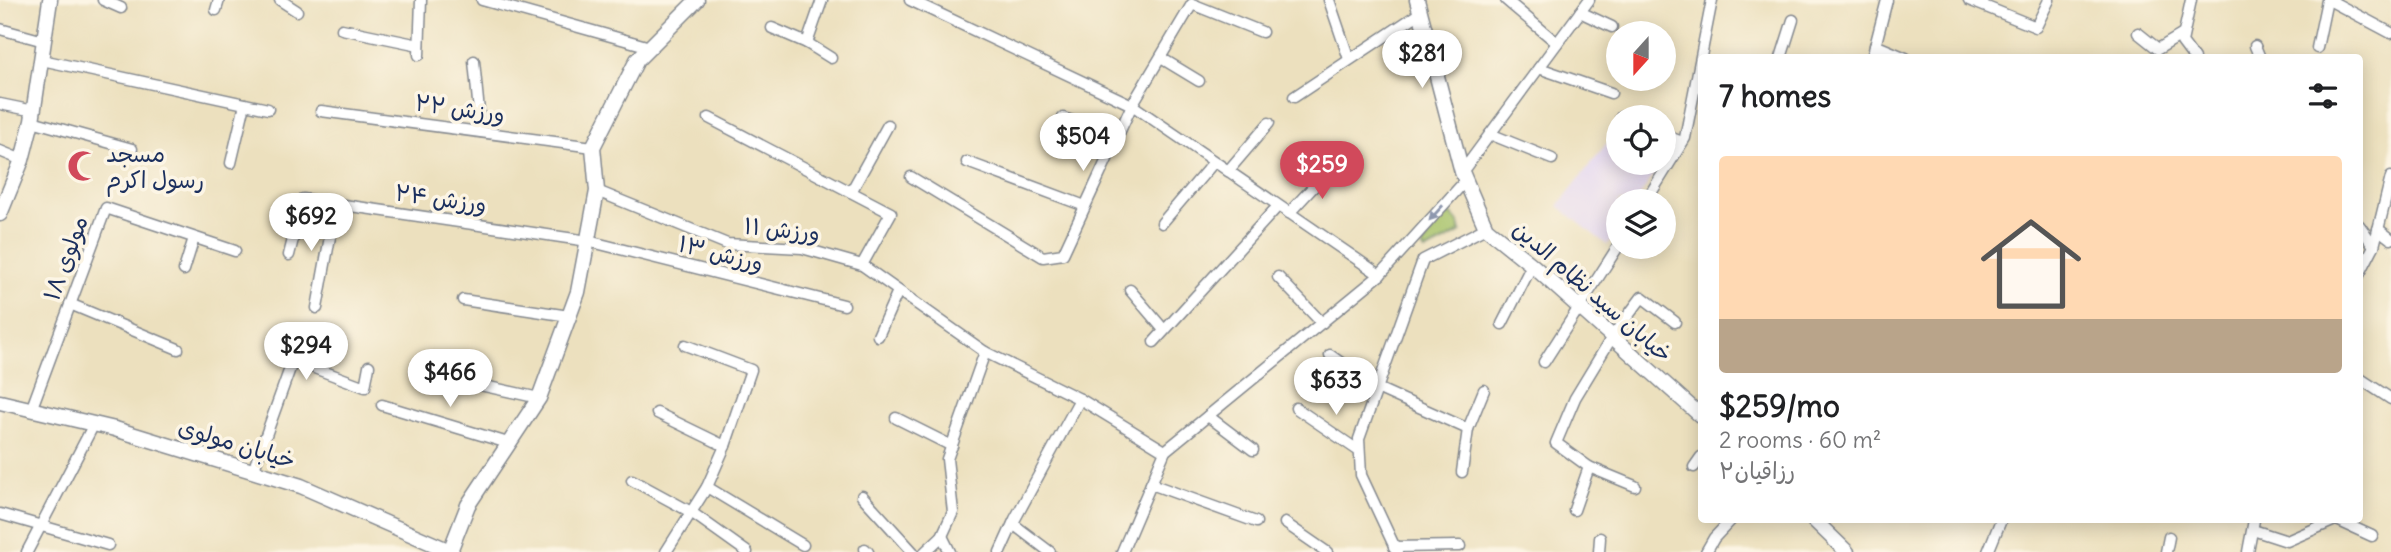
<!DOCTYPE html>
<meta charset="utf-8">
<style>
:root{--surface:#fff;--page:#f6f6f6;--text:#202124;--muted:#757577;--line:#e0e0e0;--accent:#d1495b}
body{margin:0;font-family:Delius,"Playpen Sans Arabic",sans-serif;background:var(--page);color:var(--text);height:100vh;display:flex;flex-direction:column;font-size:26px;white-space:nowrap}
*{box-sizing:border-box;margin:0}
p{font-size:23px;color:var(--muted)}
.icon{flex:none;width:38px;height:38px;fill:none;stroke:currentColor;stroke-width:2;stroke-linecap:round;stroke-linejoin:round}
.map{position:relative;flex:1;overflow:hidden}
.sheet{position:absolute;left:1698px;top:54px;width:665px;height:469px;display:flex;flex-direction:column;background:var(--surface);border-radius:7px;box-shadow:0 4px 18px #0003}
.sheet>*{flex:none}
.needle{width:46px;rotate:201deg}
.fabs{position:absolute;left:1606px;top:21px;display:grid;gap:14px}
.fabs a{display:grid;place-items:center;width:70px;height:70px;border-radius:50%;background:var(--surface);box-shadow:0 4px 18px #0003;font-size:35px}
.price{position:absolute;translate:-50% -60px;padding:0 16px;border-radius:24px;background:#fff;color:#222;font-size:23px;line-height:46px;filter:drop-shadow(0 2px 4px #0008)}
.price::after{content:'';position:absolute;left:50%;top:42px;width:21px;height:16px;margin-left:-10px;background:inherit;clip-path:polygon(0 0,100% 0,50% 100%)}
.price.current{background:var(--accent);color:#fff}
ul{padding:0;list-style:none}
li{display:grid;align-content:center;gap:14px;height:371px;padding:0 21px}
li+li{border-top:2px solid var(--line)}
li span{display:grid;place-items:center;height:217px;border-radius:7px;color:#555}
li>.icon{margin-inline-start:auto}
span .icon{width:126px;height:126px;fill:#fffc;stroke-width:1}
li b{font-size:30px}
h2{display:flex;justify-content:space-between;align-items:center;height:84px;padding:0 21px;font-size:30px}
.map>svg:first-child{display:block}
.built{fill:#e1d4f4}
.green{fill:#a7c36a;stroke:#617964;stroke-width:2}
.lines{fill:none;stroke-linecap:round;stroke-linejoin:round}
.street-casing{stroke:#84888e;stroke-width:13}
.secondary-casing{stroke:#84888e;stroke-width:17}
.street{stroke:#fff;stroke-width:10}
.secondary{stroke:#fff;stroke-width:14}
.oneway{fill:#8d97ae}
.labels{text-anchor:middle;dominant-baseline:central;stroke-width:7;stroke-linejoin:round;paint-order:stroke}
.street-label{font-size:23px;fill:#1b2f5e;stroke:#fcf5e5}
.poi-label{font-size:23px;fill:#1b2f5e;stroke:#fcf5e5;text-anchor:start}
</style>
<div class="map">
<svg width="2391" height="552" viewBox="0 0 2391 552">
<rect width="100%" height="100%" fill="#fcf5e5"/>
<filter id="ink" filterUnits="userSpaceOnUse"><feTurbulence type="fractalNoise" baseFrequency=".0143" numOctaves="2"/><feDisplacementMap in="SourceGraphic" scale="14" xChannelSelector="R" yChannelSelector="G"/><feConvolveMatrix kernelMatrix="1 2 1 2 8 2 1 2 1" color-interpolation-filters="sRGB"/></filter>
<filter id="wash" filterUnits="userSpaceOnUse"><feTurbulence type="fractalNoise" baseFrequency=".00686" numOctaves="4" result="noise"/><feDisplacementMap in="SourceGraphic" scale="28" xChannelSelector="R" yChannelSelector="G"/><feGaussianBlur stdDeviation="1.57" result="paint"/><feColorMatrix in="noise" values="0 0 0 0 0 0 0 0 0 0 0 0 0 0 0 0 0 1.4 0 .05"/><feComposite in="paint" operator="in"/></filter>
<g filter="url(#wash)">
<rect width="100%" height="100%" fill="#ece0be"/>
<!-- built -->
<polygon class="built" points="1606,144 1619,148 1619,163 1662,163 1636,201 1619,201 1619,227 1607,245 1558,206"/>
<!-- green -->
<polygon class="green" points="1451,214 1459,224 1461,232 1425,251 1422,247 1443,215"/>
</g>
<g filter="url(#ink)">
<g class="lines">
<defs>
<g id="street">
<polyline points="103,0 121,8"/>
<polyline points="280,0 297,11"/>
<polyline points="482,0 650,47"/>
<polyline points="910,0 1132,105 1380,275"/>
<polyline points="1329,0 1349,59"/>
<polyline points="1506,0 1557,43"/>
<polyline points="1969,0 2036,27 2049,0"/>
<polyline points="2191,0 2182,42 2194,58"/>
<polyline points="2329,0 2391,33"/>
<polyline points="216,10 219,0"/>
<polyline points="1580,12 1612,27"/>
<polyline points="772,28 807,43 831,58"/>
<polyline points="0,29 44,41"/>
<polyline points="342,29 419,45"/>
<polyline points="2138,33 2158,49 2183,34"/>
<polyline points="807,43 822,0"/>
<polyline points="1875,45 1906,58"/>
<polyline points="2255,46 2260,58"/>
<polyline points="2317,48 2327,0"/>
<polyline points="419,55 421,0"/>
<polyline points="1161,58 1199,81"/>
<polyline points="1781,58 1793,20"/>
<polyline points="1872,58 1887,0"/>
<polyline points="42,60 268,109"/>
<polyline points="474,61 481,132"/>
<polyline points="1539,68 1611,93"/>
<polyline points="1294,97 1420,13"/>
<polyline points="0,104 34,111"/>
<polyline points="321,111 593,147"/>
<polyline points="1621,117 1622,117"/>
<polyline points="709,118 891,213 862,265"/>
<polyline points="1063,118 1117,136"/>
<polyline points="32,121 132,149"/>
<polyline points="1490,134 1552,159"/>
<polyline points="1664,135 1682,142"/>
<polyline points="0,151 22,160"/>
<polyline points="967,162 1085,206"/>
<polyline points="231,163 245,104"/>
<polyline points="1228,171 1269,123"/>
<polyline points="1462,172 1589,0"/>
<polyline points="911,177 1043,257 1063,254 1132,105 1192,4 1262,32"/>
<polyline points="597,191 727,244 802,248 862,265 985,352 1080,399 1165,451"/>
<polyline points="851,192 888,125"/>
<polyline points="1646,201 1685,138 1712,0"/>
<polyline points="1289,213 1331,168"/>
<polyline points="1162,223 1214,162"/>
<polyline points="2359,225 2374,246"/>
<polyline points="2378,229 2391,239"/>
<polyline points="289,255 303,199 588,241 844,305"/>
<polyline points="184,270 194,238"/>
<polyline points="2359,275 2374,246 2391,177"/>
<polyline points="1278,277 1322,323"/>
<polyline points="1130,290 1164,330"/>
<polyline points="463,300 569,316"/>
<polyline points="70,304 178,349"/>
<polyline points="317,308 336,204"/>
<polyline points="1502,324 1532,265"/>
<polyline points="878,336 898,291"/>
<polyline points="1154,342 1278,206"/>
<polyline points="1330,355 1377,388 1468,429 1484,390"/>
<polyline points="1544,362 1619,245"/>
<polyline points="416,371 539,398"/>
<polyline points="2359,378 2391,399"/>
<polyline points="382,405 508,443"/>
<polyline points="1296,408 1359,451"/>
<polyline points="31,410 106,208 235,251"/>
<polyline points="657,413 725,446"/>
<polyline points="1208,416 1253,450"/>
<polyline points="896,418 952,446"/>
<polyline points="1694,467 1701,457"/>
<polyline points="253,471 293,360 365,387 369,366"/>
<polyline points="1462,472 1468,429"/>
<polyline points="632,480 691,512 747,552"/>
<polyline points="1151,484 1256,522"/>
<polyline points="1635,486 1589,467 1556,443 1575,398 1612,337 1642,297 1675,322"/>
<polyline points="707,487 803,545"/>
<polyline points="862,496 913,552"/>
<polyline points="1574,510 1589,467"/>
<polyline points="0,514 108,545"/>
<polyline points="2337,520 2372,536"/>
<polyline points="1285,523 1327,552"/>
<polyline points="1013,524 1050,552"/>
<polyline points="2253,530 2287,541 2335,520"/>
<polyline points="942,536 950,552"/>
<polyline points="1394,547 1460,546"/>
<polyline points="865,549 868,552"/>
<polyline points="27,552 94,424"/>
<polyline points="666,552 707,487 725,446 751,370 685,345"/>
<polyline points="925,552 942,536 953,512 947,459 985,352"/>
<polyline points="1000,552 1015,519 1080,399"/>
<polyline points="1122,552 1165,451 1380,275 1466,180"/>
<polyline points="1397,552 1361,475 1359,439 1423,260 1486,228"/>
<polyline points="1599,552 1600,538"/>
<polyline points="1706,552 1714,538 1731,520"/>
<polyline points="1988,552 2001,520"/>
<polyline points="2166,552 2169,537"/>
<polyline points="2248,552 2254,520"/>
</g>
<g id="secondary">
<polyline points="1417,0 1462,172 1486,228 1532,265 1701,416"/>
<polyline points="0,214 22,160 32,121 50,0"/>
<polyline points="0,402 115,429 301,486 452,552"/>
<polyline points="1814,520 1847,552"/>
<polyline points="450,551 468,505 539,398 578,292 597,191 593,147 637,60 697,0"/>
</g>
</defs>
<!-- street casing -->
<use href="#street" class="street-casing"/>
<!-- secondary casing -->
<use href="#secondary" class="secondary-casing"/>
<!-- street -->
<use href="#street" class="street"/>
<!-- secondary -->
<use href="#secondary" class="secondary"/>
</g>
<!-- one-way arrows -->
<defs><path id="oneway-solid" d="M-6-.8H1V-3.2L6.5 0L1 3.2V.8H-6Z" transform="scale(1.75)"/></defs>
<use class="oneway" href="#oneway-solid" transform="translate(1436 213) rotate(132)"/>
</g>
<!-- icons -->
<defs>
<symbol id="mosque-bare" viewBox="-9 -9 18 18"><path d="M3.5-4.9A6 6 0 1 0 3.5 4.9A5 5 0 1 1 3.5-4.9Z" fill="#d1495b" stroke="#fcf5e5" stroke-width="2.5" paint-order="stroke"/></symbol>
</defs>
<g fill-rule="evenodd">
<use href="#mosque-bare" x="61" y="144" width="44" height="44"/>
</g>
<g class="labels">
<!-- street labels -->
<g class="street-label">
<text transform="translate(460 108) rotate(8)">ورزش ۲۲</text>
<text transform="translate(441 198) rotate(8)">ورزش ۲۴</text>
<text transform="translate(782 229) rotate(6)">ورزش ۱۱</text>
<text transform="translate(721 253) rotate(14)">ورزش ۱۳</text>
<text transform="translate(65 258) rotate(-70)">مولوی ۱۸</text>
<text transform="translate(1593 291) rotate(41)">خیابان سید نظام الدین</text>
<text transform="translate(237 443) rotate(17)">خیابان مولوی</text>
</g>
<!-- poi labels -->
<g class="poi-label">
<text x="106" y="153">مسجد<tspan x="106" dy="26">رسول اکرم</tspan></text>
</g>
</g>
</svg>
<div class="fabs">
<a><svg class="needle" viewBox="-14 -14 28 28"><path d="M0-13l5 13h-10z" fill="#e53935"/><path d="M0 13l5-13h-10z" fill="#757577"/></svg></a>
<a><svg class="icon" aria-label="locate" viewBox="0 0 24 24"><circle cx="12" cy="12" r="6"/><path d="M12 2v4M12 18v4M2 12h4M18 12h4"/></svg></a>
<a><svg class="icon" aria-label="layers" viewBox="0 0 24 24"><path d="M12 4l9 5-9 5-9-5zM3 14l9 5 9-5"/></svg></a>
</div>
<b class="price" style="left:1422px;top:90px">$281</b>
<b class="price" style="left:1083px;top:173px">$504</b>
<b class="price current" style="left:1322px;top:201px">$259</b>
<b class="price" style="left:311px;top:253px">$692</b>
<b class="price" style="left:306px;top:382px">$294</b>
<b class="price" style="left:450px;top:409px">$466</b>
<b class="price" style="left:1336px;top:417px">$633</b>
<section class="sheet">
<h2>7 homes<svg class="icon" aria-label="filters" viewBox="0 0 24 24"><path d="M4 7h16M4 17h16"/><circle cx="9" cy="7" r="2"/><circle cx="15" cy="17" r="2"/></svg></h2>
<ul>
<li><span style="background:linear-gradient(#ffd9b3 75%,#b9a48a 0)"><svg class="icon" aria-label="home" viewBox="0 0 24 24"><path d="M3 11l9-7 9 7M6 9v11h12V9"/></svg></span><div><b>$259/mo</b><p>2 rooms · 60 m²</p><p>رزاقیان۲</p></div></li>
</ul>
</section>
</div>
